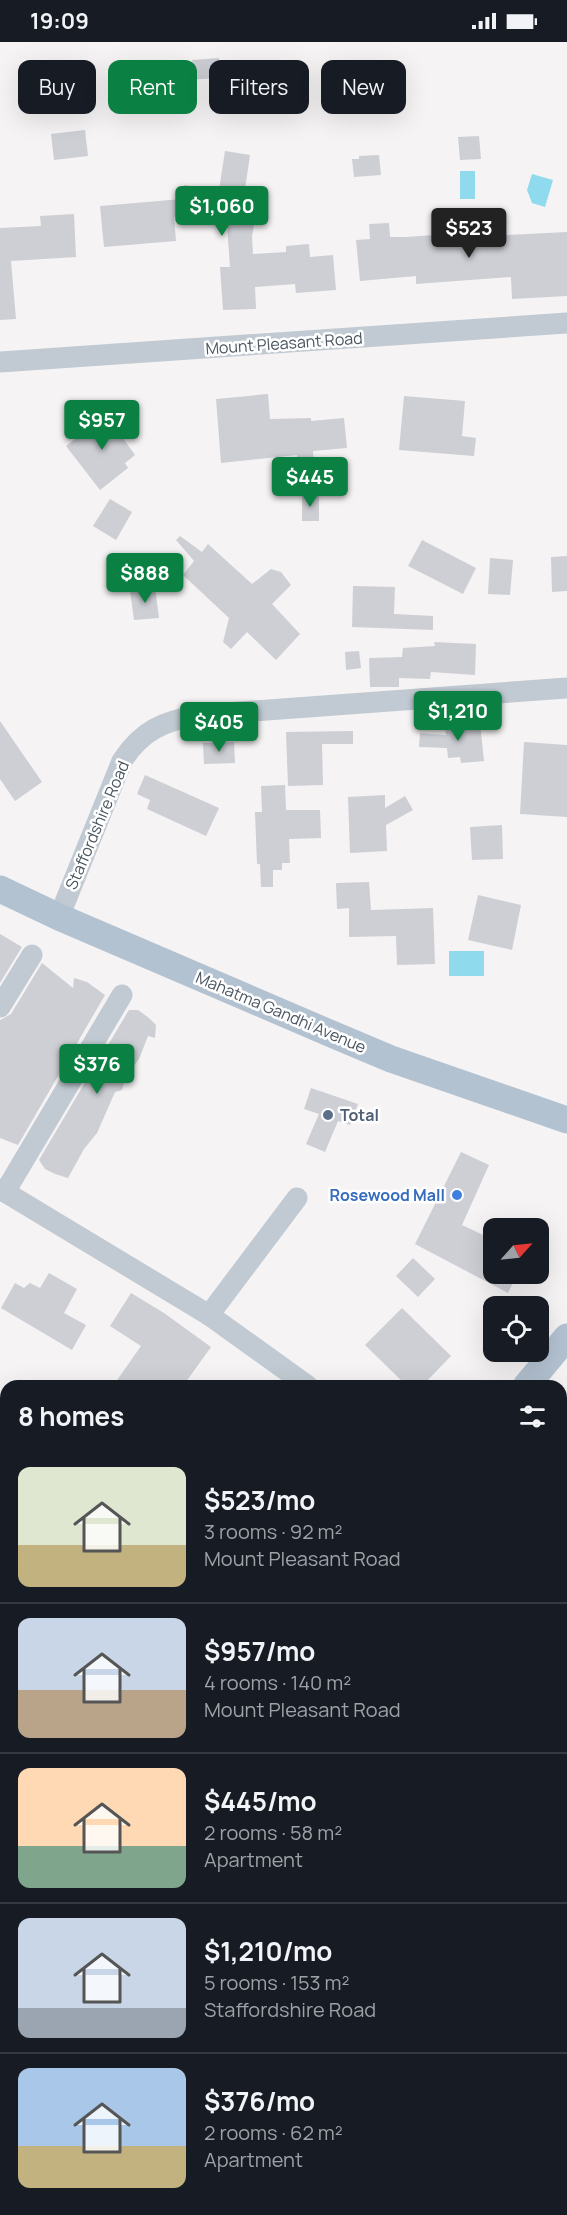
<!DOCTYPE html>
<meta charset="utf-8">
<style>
:root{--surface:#171b24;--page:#242831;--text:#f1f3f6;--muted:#9ea1a6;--line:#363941;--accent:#0b8043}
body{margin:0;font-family:Manrope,sans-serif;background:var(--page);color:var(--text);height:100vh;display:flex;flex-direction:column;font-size:22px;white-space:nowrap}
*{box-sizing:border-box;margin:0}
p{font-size:20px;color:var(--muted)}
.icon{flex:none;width:33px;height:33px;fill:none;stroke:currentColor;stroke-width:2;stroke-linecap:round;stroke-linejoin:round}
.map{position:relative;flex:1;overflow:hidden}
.side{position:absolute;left:0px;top:1338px;width:567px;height:836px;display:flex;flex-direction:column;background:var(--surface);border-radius:18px 18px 0 0;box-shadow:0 6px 24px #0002}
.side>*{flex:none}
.guide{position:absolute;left:18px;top:18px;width:531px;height:54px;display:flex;gap:12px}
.needle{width:39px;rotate:63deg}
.tools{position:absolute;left:483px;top:1176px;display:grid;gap:12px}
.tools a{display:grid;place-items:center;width:66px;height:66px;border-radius:12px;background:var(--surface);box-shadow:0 6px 24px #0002;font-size:30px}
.price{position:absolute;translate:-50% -51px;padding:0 14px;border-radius:6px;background:var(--accent);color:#fff;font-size:20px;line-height:39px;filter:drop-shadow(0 2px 3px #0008)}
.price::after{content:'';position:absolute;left:50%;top:36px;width:18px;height:14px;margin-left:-9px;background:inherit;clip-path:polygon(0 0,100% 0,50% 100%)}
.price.on{background:#222;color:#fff}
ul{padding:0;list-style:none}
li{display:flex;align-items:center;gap:18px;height:150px;padding:0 18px}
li+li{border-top:2px solid var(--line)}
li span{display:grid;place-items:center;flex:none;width:168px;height:120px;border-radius:12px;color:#555}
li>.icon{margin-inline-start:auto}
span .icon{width:72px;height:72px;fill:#fffc;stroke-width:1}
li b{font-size:26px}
h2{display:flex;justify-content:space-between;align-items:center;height:72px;padding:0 18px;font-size:26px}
.pill{padding:0 21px;border-radius:12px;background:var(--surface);box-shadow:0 6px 24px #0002;font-size:21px;line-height:54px}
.pill.on{background:var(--accent);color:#fff}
.status{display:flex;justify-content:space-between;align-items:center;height:42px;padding:0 30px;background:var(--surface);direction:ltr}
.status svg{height:16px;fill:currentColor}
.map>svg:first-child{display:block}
.water{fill:#90daee}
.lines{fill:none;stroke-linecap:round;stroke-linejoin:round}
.river{stroke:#90daee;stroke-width:30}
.building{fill:#cdcfd5}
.minor{stroke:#c1cad2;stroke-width:21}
.major{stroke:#b3c2d1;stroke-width:27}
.service-dot{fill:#5c6f8a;stroke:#fff;stroke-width:2}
.shop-dot{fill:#3f7fe0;stroke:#fff;stroke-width:2}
.labels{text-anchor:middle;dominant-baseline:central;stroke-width:5;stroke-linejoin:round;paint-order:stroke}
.street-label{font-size:16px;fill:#4a5661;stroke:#fff}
.service-label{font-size:16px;font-weight:bold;fill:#4e5e75;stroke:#fff;text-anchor:start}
.shop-label{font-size:16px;font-weight:bold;fill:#366cbe;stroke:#fff;text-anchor:end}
</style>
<div class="status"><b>19:09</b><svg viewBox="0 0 49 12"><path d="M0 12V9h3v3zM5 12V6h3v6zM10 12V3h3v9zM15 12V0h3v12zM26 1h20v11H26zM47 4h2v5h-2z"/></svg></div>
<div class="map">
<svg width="567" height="2173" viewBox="0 0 567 2173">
<rect width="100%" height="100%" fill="#f5f3f3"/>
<!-- water -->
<g class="water">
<rect x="460" y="129" width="15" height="28"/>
<polygon points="532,132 553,138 545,165 532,161 527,148"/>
<rect x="449" y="909" width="35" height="25"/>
</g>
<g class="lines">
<!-- river -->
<g class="river">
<polyline points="0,1492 6,1504"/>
<polyline points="237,2173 237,2168"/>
</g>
</g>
<!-- building -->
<g class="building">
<polygon points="219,16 220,36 185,38 184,25 193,24 192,18"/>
<polygon points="85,88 88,114 54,118 51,92"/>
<polygon points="479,94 481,117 460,118 458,95"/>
<polygon points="225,109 250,113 244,154 258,156 252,195 253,212 286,210 286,204 309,202 310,215 333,213 336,248 296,251 295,242 255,245 256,267 223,268 220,225 230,225 227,183 174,175 176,199 104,205 100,164 182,157 184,143 219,148"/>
<polygon points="379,113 381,133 354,135 352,117 359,117 359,114"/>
<polygon points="74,172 76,215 11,219 16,277 0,278 0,186 41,184 40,174"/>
<polygon points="464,179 465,192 488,190 488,194 567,190 567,254 512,257 511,235 416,242 416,234 360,239 356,198 370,197 369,182 389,181 390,195 406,195 448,192 448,180"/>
<polygon points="268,352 270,377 311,376 311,379 344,376 347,406 313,409 314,424 298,425 297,413 221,421 216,357"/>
<polygon points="404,354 465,359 462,394 476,396 474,414 399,408"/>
<polygon points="108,371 123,390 120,392 135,413 125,421 128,426 100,448 66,404"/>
<rect x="302" y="453" width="17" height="26"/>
<polygon points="110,457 132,470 116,498 93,484"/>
<polygon points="180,494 202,510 208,502 252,542 271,527 281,530 291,543 272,562 300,592 276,618 247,590 231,607 223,600 229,576 183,533 194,519 176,498"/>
<polygon points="422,498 476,526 463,552 408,524"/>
<polygon points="567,514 567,549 552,550 551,515"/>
<polygon points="490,516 513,518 510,553 488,552"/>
<polygon points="353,544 395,545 394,572 433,574 433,588 352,585"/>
<polygon points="155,545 159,576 134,578 130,548"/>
<polygon points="434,600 476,602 475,633 431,630 430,637 399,636 399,645 370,645 369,616 402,615 403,606 435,604"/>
<polygon points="359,609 361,626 346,628 345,610"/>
<polygon points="0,679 42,740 15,759 0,737"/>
<polygon points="480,681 484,719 461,721 460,715 448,716 447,706 419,705 420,691 446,693 445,684"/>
<polygon points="353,689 353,702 322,702 323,743 288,744 286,690"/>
<polygon points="234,700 235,721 204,722 203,701"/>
<polygon points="524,700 567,703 567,775 520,772"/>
<polygon points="145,733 219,766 206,794 147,767 150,758 137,752"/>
<polygon points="285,743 286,768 320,768 321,796 289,797 290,821 282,821 282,828 273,828 273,845 261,845 260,822 257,822 255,770 262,770 261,744"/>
<polygon points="385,753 385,766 405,754 413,768 386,783 387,809 350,811 348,755"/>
<polygon points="502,783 503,817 472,818 470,785"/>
<polygon points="369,840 371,868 433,866 435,922 397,923 396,894 349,895 349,866 337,867 336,841"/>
<polygon points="478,853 521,863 512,908 468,898"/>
<polygon points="0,892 22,905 0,941"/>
<polygon points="42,921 73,946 74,936 87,940 105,953 18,1103 0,1096 0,978 11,972"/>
<polygon points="129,968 138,968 149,976 156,983 155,996 148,994 139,1017 126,1034 122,1048 115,1050 97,1091 84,1107 68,1136 55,1132 45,1127 39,1118 96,1022 119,1021 105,1008"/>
<polygon points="311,1046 358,1062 350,1083 338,1079 325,1110 306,1102 319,1072 304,1067"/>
<polygon points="461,1110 489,1123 462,1183 494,1198 494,1232 517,1232 508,1251 415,1202"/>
<polygon points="413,1216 435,1237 418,1255 396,1234"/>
<polygon points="49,1231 77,1247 64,1271 86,1283 72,1308 1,1266 15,1241 24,1246 30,1241 40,1246"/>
<polygon points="131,1251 164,1271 211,1305 183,1344 113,1344 141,1304 110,1284"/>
<polygon points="402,1266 451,1314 422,1344 407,1344 365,1303"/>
</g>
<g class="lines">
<!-- minor -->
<g class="minor">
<polyline points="0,320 567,281"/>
<path d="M59,875l63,-156c20,-31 42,-40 77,-46l368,-27"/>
<polyline points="0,965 32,913"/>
<polyline points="0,1147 209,1273 308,1344"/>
<polyline points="5,1150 122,953"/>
<polyline points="209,1273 297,1156"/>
<polyline points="0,1852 6,1857"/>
<polyline points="0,2144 6,2146"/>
<polyline points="24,2173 25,2168"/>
</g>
<!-- major -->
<g class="major">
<polyline points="0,847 59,875 334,993 391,1017 567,1078"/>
<polyline points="526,1344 567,1295"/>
<polyline points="0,1940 6,1932"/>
</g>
</g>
<!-- markers -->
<circle class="service-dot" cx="328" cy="1073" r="6"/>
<circle class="shop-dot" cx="457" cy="1153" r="6"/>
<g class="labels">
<!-- street labels -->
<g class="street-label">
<text transform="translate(284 301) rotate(-4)">Mount Pleasant Road</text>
<text transform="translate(97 783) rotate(-67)">Staffordshire Road</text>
<text transform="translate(281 970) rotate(23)">Mahatma Gandhi Avenue</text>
</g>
<!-- service labels -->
<g class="service-label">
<text x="340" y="1073">Total</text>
</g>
<!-- shop labels -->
<g class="shop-label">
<text x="445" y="1153">Rosewood Mall</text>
</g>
</g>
</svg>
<div class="tools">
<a><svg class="needle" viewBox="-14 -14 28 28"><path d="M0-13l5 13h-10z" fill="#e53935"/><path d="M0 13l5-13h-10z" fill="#9ea1a6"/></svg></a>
<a><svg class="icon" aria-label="locate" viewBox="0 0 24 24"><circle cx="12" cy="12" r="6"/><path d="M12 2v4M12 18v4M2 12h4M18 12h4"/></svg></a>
</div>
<b class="price" style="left:222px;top:195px">$1,060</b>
<b class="price on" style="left:469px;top:217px">$523</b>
<b class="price" style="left:102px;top:409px">$957</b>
<b class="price" style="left:310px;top:466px">$445</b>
<b class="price" style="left:145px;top:562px">$888</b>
<b class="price" style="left:458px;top:700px">$1,210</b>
<b class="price" style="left:219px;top:711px">$405</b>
<b class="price" style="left:97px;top:1053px">$376</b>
<div class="guide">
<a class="pill">Buy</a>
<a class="pill on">Rent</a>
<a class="pill">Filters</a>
<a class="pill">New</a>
</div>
<section class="side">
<h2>8 homes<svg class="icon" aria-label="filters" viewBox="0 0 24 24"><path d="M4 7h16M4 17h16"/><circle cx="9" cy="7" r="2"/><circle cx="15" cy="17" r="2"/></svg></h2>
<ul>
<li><span style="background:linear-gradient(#dfe7d0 65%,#c2b280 0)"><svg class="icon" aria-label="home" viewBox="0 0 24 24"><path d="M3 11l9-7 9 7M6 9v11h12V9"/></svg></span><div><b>$523/mo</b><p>3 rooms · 92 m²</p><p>Mount Pleasant Road</p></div></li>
<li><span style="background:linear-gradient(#c9d6e8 60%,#b9a48a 0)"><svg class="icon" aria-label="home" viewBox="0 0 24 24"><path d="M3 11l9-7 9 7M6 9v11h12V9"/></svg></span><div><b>$957/mo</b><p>4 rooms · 140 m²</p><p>Mount Pleasant Road</p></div></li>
<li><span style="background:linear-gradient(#ffd9b3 65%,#7fa58c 0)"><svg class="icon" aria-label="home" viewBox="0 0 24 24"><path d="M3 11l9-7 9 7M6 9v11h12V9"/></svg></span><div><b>$445/mo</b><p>2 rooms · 58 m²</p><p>Apartment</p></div></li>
<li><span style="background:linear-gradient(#c9d6e8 75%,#9aa5b1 0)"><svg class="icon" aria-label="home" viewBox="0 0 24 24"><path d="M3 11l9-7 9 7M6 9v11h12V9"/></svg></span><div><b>$1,210/mo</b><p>5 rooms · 153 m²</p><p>Staffordshire Road</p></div></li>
<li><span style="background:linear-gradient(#a9c7e8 65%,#c2b280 0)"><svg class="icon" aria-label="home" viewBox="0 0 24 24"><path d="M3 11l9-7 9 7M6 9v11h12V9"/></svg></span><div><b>$376/mo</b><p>2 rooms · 62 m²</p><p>Apartment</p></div></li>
</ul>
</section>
</div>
